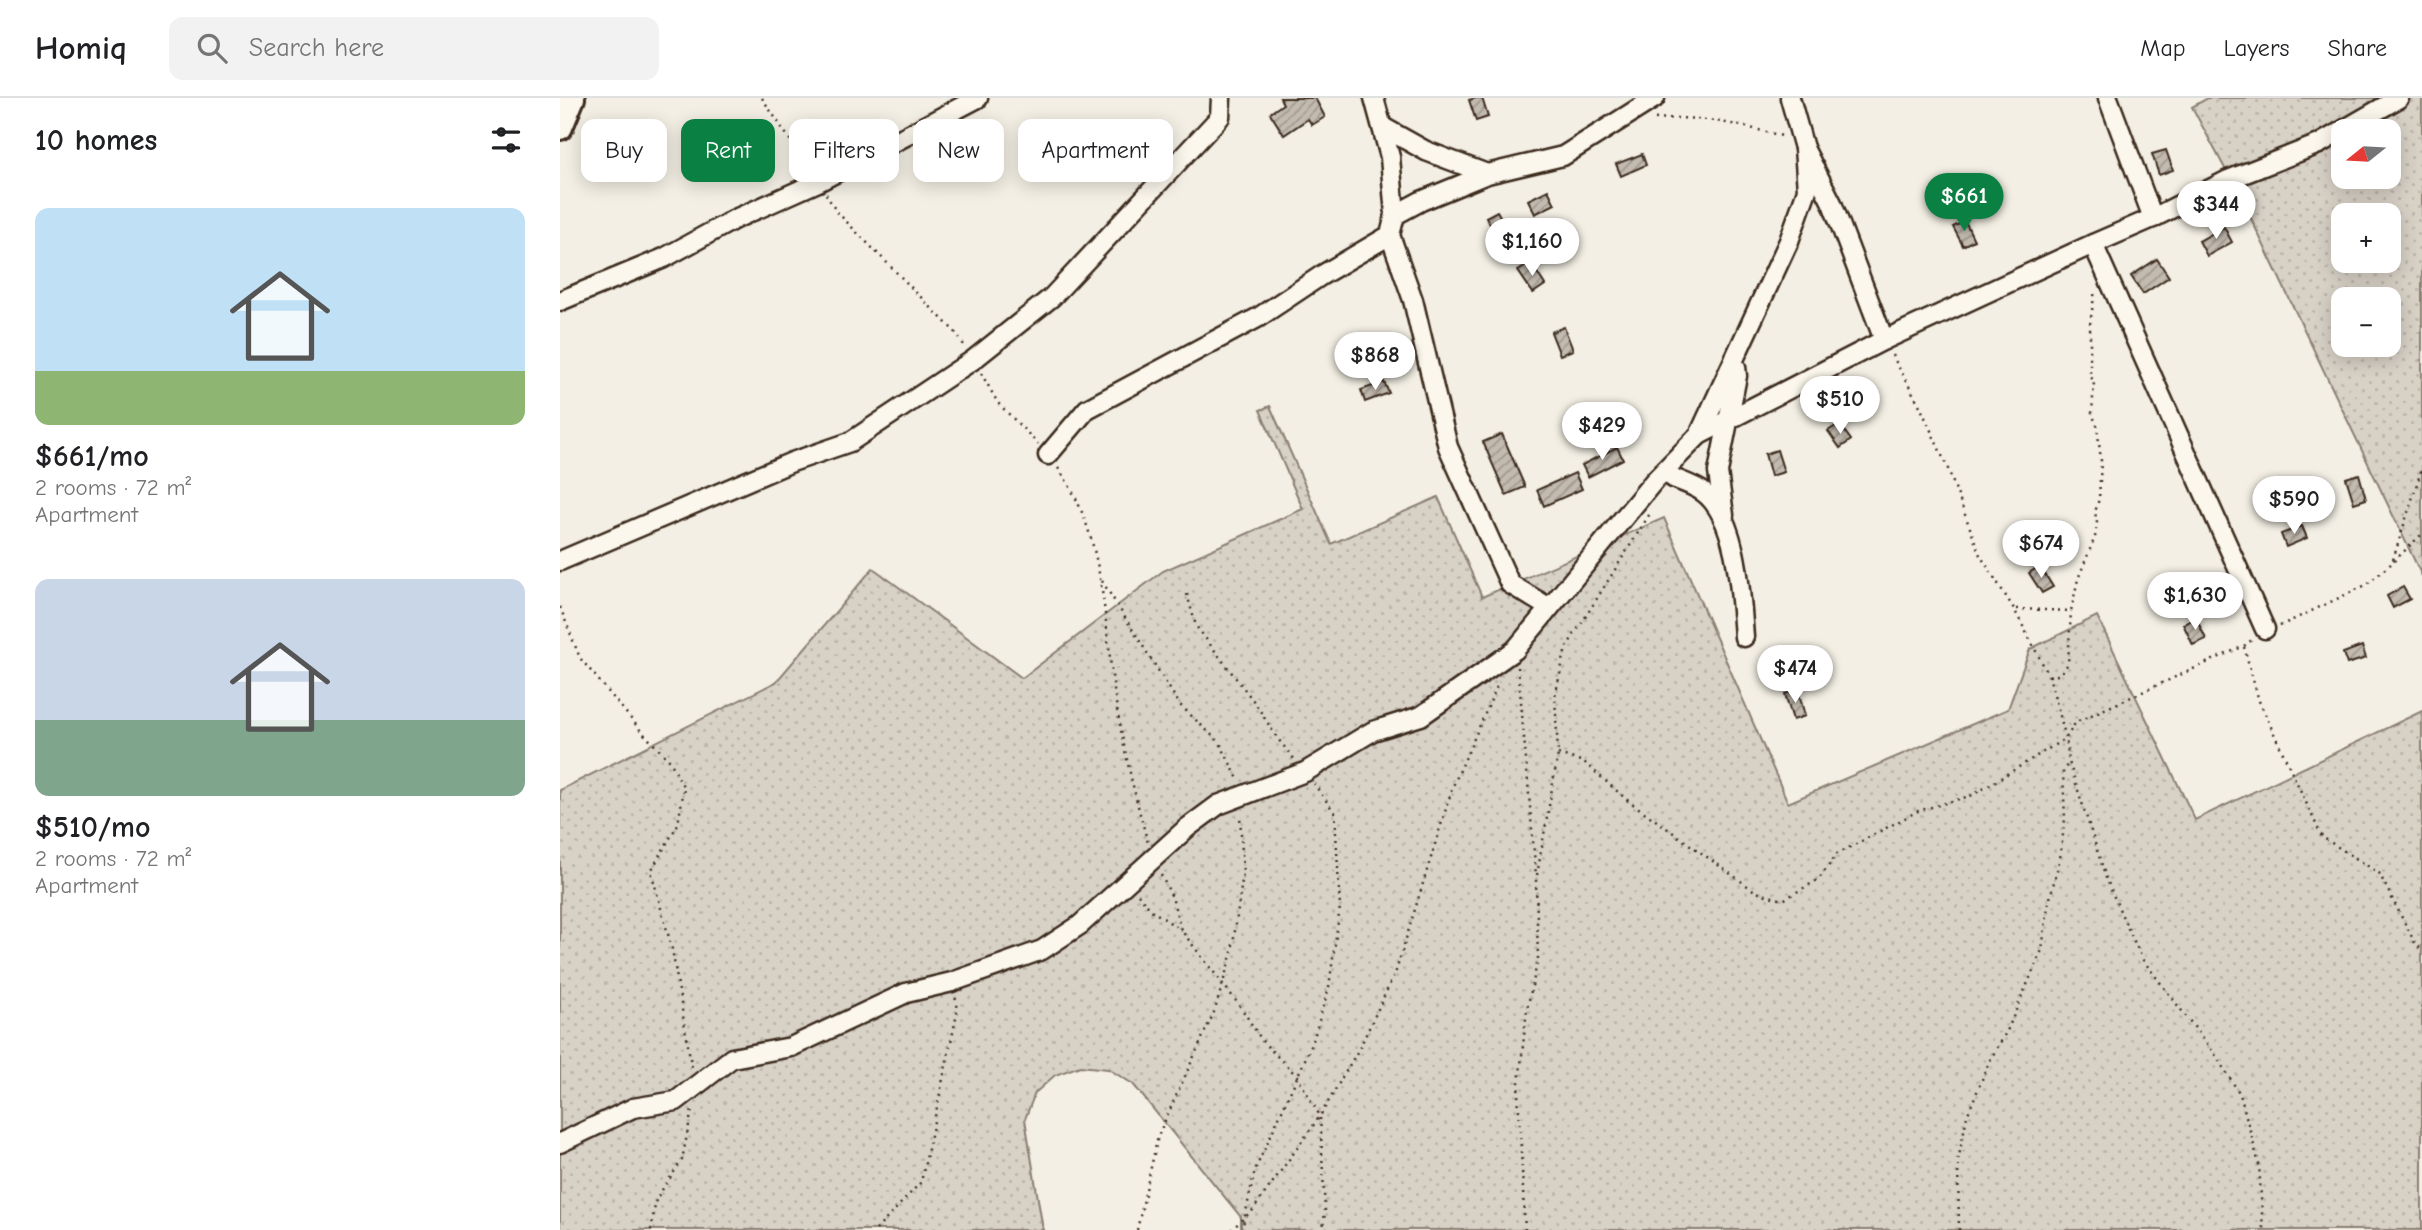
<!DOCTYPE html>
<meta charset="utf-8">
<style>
:root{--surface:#fff;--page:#f2f2f2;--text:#202124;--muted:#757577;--line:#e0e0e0;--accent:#0b8043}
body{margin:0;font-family:"Comic Neue",sans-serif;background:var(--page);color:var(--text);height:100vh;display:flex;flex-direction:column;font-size:26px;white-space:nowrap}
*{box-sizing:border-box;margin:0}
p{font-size:23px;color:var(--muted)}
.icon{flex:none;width:38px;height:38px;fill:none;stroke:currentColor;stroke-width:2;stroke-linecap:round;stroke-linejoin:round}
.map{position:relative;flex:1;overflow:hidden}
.panel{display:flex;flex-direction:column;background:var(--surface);width:560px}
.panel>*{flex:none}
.top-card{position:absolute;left:21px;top:21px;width:665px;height:63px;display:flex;gap:14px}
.needle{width:46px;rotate:252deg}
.controls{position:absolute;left:1771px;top:21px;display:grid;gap:14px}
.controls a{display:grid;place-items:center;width:70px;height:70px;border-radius:14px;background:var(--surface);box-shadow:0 4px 18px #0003;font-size:35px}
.price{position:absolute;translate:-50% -60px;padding:0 16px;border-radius:24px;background:#fff;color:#222;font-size:23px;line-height:46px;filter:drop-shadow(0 2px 4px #0008)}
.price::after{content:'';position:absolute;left:50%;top:42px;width:21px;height:16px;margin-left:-10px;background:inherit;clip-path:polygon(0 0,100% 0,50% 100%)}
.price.active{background:var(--accent);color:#fff}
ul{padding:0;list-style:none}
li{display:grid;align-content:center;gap:14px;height:371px;padding:0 35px}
li span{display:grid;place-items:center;height:217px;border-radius:14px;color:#555}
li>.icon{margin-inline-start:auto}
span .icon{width:126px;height:126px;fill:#fffc;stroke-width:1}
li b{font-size:30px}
h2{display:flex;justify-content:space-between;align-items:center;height:84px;padding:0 35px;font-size:30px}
.chip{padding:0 24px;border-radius:14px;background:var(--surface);box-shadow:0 4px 18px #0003;font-size:24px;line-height:63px}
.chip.active{background:var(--accent);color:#fff}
header{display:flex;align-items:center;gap:42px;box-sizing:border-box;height:98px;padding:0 35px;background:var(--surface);border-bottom:2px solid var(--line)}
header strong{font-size:33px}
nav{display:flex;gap:38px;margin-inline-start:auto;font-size:24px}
.search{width:490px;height:63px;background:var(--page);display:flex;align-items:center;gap:18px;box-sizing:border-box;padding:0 24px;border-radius:14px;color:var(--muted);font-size:26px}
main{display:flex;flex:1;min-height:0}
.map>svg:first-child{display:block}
.grass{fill:url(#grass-dots);stroke:#8a7e72;stroke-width:2;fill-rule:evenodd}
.building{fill:url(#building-hatch);stroke:#3b2a1e;stroke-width:2}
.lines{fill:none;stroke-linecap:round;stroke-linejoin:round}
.street-casing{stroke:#3b2a1e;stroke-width:23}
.secondary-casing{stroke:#3b2a1e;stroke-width:30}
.path{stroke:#3b2a1e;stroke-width:2.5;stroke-dasharray:2 5;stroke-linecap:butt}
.street{stroke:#fbf7ec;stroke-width:18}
.secondary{stroke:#fbf7ec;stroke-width:24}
</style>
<header>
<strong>Homiq</strong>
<div class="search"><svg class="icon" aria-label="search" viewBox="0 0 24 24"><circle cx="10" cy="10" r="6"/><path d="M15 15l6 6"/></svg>Search here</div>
<nav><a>Map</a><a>Layers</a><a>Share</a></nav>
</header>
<main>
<section class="panel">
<h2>10 homes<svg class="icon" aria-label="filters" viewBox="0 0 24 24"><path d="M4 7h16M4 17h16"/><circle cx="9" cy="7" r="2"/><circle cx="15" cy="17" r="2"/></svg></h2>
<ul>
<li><span style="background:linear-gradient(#bfe0f5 75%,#8fb573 0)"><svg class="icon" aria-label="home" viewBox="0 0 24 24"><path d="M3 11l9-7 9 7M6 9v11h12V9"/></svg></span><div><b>$661/mo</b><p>2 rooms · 72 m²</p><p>Apartment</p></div></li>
<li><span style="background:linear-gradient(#c9d6e8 65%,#7fa58c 0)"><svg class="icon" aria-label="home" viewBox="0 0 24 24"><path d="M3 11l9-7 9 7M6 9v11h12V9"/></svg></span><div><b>$510/mo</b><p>2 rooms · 72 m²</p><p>Apartment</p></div></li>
</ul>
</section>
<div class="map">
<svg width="1862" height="1132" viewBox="0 0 1862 1132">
<defs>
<pattern id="grass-dots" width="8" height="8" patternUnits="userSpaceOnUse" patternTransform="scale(1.75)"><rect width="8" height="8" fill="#d8d1c6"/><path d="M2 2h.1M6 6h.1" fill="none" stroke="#bab4aa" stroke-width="1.8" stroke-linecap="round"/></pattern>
<pattern id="building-hatch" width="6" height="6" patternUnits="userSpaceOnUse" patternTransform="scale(1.75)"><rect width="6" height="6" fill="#c3bbb0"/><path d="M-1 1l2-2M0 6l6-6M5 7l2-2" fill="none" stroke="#a0988f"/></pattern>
</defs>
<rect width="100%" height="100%" fill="#f3efe4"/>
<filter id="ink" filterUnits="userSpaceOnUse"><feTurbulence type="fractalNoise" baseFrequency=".0143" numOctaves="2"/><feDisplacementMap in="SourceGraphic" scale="14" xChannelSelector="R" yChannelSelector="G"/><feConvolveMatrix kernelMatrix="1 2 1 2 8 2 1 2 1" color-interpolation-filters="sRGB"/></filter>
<g filter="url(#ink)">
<!-- grass -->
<g class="grass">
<path d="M1648,0h214v478l-177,-370 -53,-99zM1783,33h46v46h-46zM1783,117h46v46h-46zM1783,201h46v46h-46z"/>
<polygon points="710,308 771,446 878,399 922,499 1104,420 1228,705 1448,611 1470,551 1537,518 1635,722 1862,613 1862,1132 681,1132 681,1119 573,986 548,971 520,968 495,977 475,995 465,1021 483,1132 0,1132 0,692 216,584 313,470 462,580 603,473 743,411 700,312"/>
</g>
<!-- building -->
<g class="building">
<polygon points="720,0 755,0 765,19 752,27 748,21 724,37 710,15 723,6"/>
<polygon points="916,0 922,0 928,19 916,23 909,2"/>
<polygon points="1606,52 1613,72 1599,77 1592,56"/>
<polygon points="1082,56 1086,67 1061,78 1056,66"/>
<polygon points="988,92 995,106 975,116 968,102"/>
<polygon points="937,113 949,134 938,141 926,119"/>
<polygon points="1405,123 1414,142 1403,148 1393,129"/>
<polygon points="1664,129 1672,144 1647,158 1639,143"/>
<polygon points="1597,161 1609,179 1583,196 1571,178"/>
<polygon points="971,165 985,187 973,195 958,173"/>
<polygon points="1004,229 1013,252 1000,257 991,234"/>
<polygon points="824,284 829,295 805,304 801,292"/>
<polygon points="1279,326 1291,342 1280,350 1268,333"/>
<polygon points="942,336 965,389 946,397 923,344"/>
<polygon points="1057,349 1063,361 1028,379 1022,367"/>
<polygon points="1217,352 1224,374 1211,378 1205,356"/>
<polygon points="1015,375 1022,391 984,408 977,392"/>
<polygon points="1799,376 1806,401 1794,405 1786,380"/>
<polygon points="1742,428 1747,440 1726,449 1721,436"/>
<polygon points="1480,468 1493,489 1482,495 1469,475"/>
<polygon points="1843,489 1850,501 1833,510 1827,498"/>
<polygon points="1636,520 1646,541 1633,547 1623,526"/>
<polygon points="1802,548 1806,560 1787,566 1783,555"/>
<polygon points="1238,592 1245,618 1233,622 1225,596"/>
</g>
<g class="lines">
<defs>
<g id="street">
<polyline points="814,0 830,59 835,117 830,137 853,202 888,349 950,486 988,509"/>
<polyline points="1230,0 1244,50 1272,105 1324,242"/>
<polyline points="1548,0 1593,120"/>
<polyline points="823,29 866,53 927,76"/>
<polyline points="835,117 861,103 927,76 1003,58 1095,0"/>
<polyline points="1533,146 1705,531"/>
<polyline points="0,203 104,160 175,121 258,84 418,0"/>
<polyline points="1139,337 1324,242 1533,146 1593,120 1668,82 1759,46 1839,0"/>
<polyline points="488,357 527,311 699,219 762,177 830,137"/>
<path d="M1113,380c10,4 22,8 30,14 35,25 38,106 41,145"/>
<polyline points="1164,417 1158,374 1177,278 1176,269"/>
<polyline points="0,463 232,364 290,344 413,262 492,199 660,19 661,0"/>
<polyline points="0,1045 73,1010 116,1003 172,960 231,949 346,895 392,884 482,852 520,827 627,730 658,707 745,674 813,633 861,618 955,552 1094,383 1139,337 1229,143 1247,92 1244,50"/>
</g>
<polyline id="secondary" points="0,29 12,0"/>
</defs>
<!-- street casing -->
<use href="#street" class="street-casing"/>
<!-- secondary casing -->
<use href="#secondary" class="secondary-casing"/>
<!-- path -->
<g class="path">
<polyline points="202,0 249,70"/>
<path d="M1095,21c47,-4 85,6 131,18"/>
<polyline points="266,96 276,113 398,237 405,249"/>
<polyline points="1332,257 1360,308 1388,371 1420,457 1454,511 1489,578 1506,640 1509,664 1546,780 1563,820 1583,862 1654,955 1680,996 1699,1066 1703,1132"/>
<polyline points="421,275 438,305 478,346"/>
<path d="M498,370c49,69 45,156 58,235 8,47 19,94 32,140"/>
<polyline points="1834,463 1862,436"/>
<polyline points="542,483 620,607 660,645 678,681"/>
<polyline points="627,496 636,528 695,605 718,641 735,662"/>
<polyline points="0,509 20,560 82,634 110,663 124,690 118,726 91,773 112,851 132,972"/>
<polyline points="1456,511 1511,513 1518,481 1535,439 1537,425 1535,414 1539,401 1541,363 1537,327 1532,316 1534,283 1530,278 1530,226 1535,192"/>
<polyline points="1720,528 1806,487 1832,465 1862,370"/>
<polyline points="1684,549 1699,603 1762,739 1819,775 1856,847 1862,851"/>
<polyline points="958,569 976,778"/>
<polyline points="1489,578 1499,577 1508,566 1511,513"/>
<polyline points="998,656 1024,664 1066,701 1196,794 1223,802 1259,781 1277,756 1358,713 1413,697 1506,640 1516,624 1684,548 1693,541"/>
<polyline points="601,777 612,799 621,832 680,908 703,944 737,978 760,1018 765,1113 763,1132"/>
<polyline points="578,796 591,812 621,832"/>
<polyline points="91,1132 96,1101 122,1062 132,1012"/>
<polyline points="316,1132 361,1084 398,911 395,898"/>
<polyline points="577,1132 598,1038 655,912 672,854 683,775 680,716"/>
<polyline points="671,1132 693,1112 760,1018 800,949 836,873 893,688 939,584"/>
<polyline points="682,1132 695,1072 752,946 769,889 780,809 775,715 754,686"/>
<polyline points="965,1132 958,994 967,911 978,861 976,783 998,656 995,598 1006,550 1091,414"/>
<polyline points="1399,1132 1398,1063 1407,1018 1430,962 1447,933 1482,852 1488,808 1500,760 1505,721 1503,673 1509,664"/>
</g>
<!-- street -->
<use href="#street" class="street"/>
<!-- secondary -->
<use href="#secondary" class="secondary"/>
</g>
</g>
</svg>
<div class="controls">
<a><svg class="needle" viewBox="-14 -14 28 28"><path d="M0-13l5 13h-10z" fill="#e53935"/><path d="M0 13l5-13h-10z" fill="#757577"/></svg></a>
<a>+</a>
<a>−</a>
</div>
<b class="price active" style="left:1404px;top:135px">$661</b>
<b class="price" style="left:1656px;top:143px">$344</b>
<b class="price" style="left:972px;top:180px">$1,160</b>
<b class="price" style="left:815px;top:294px">$868</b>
<b class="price" style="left:1280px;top:338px">$510</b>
<b class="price" style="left:1042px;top:364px">$429</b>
<b class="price" style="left:1734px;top:438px">$590</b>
<b class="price" style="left:1481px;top:482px">$674</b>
<b class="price" style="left:1635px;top:534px">$1,630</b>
<b class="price" style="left:1235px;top:607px">$474</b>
<div class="top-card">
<a class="chip">Buy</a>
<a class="chip active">Rent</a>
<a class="chip">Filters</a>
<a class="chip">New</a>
<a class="chip">Apartment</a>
</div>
</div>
</main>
